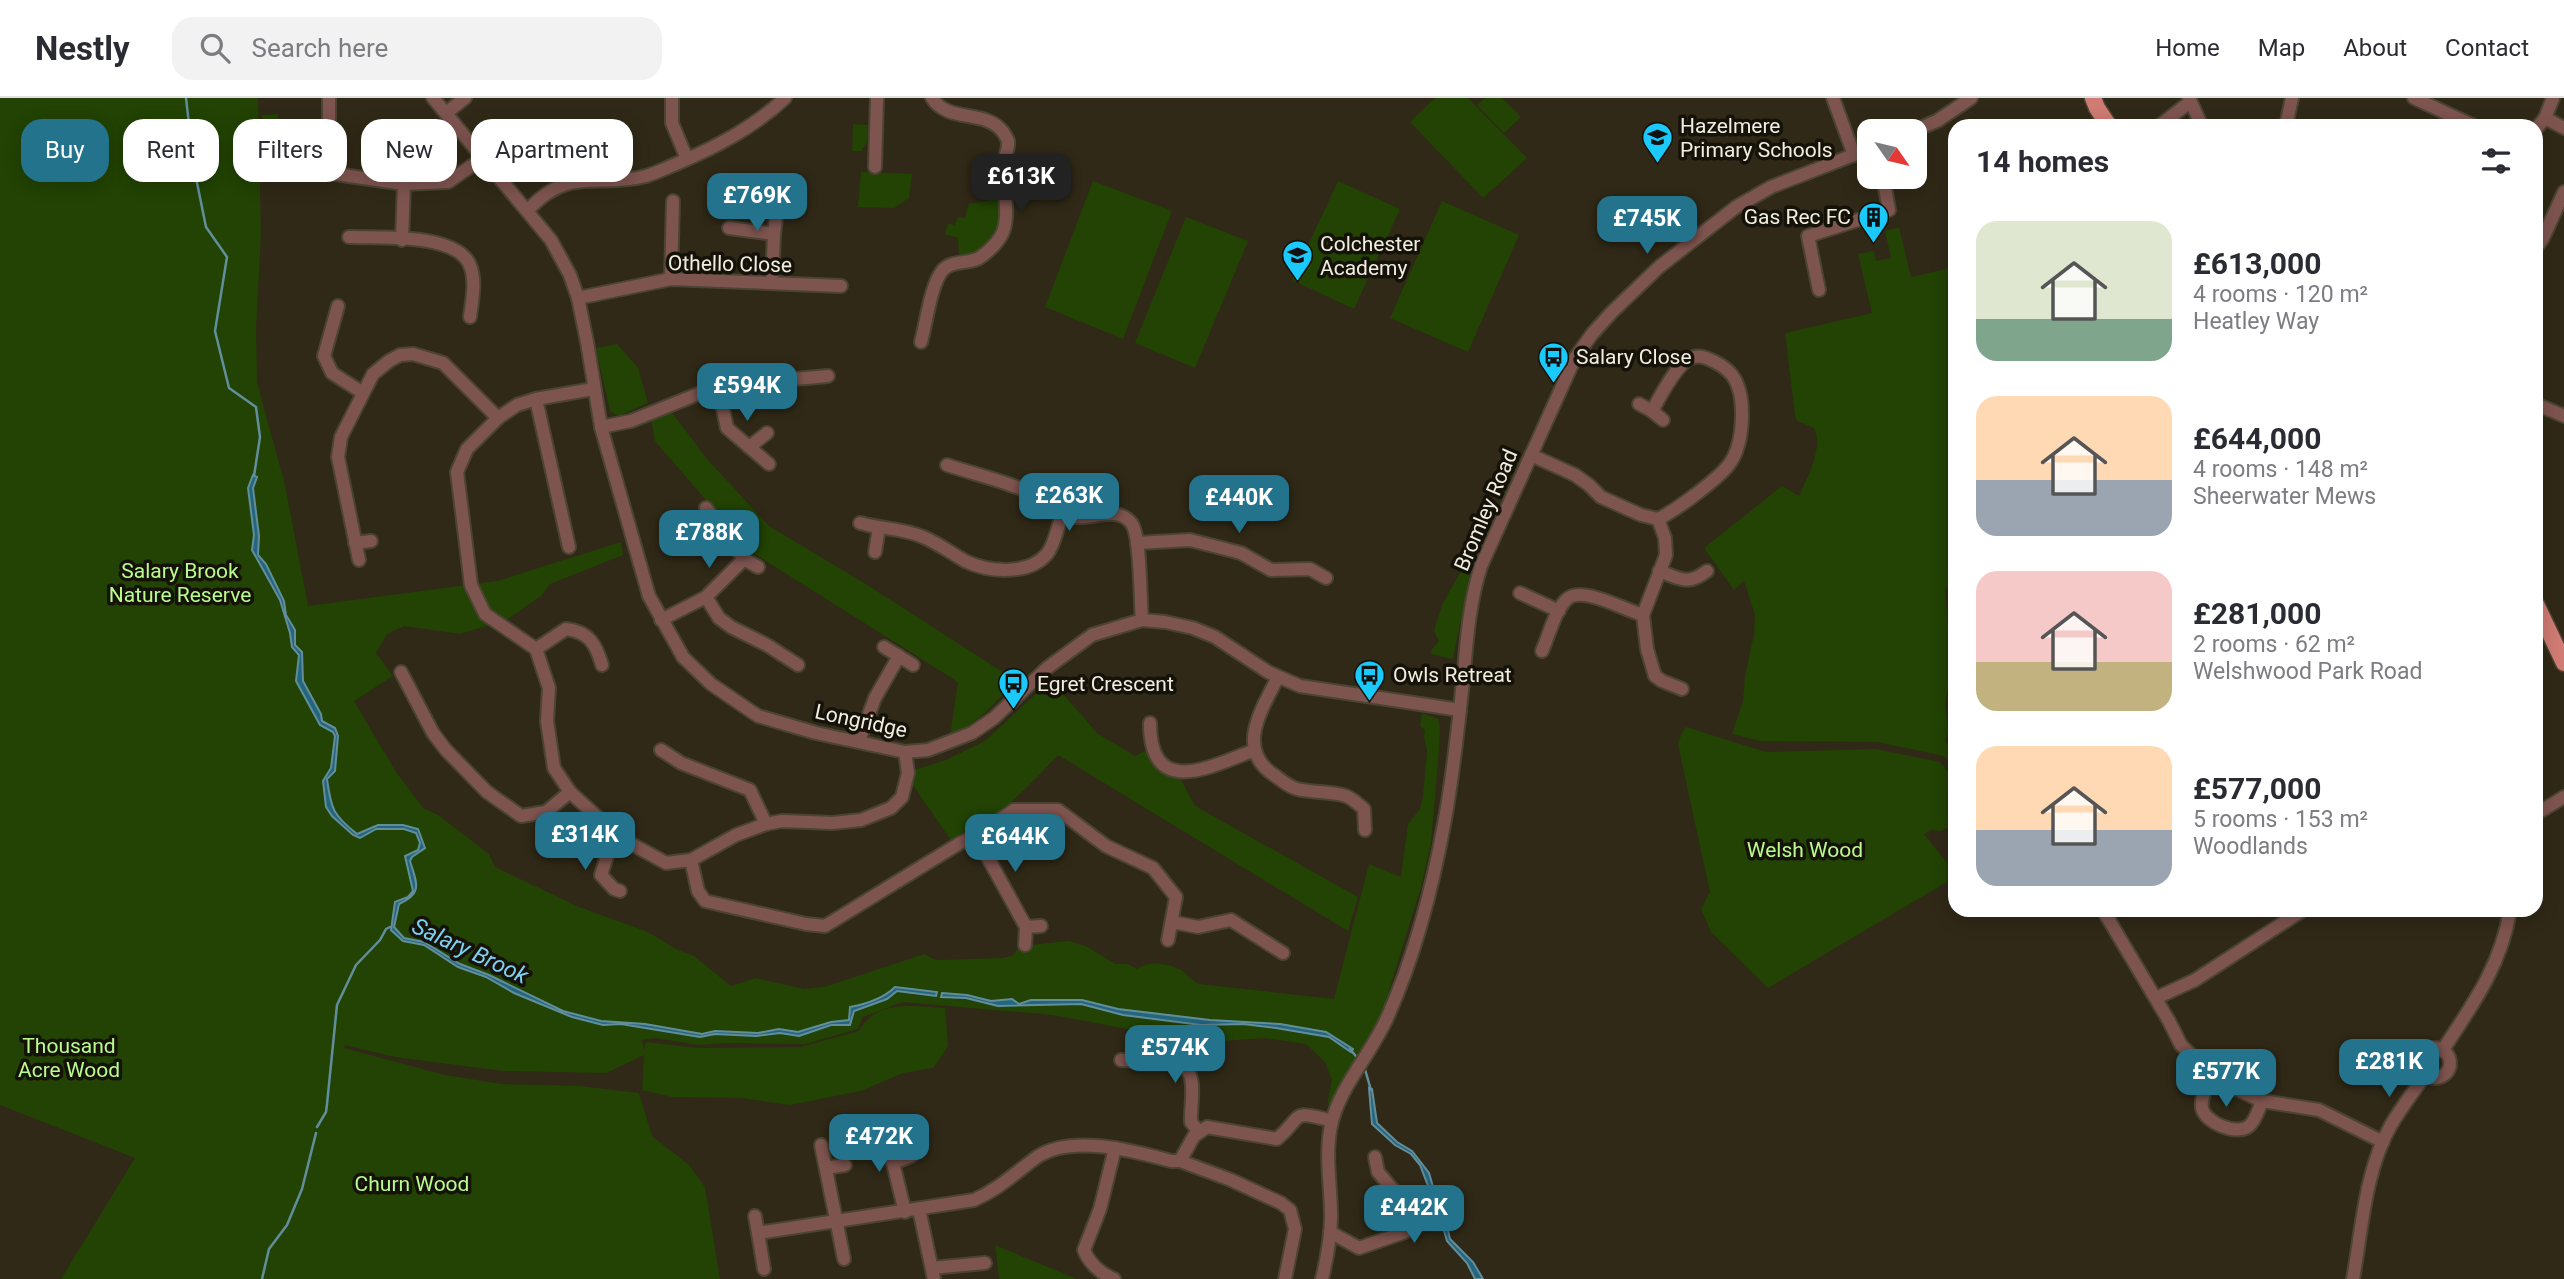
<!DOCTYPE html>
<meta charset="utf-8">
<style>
:root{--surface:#fff;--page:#f2f2f3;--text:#2b2b33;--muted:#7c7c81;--line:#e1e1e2;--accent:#23738d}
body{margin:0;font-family:Roboto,sans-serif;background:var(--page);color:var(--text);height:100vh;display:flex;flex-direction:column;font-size:26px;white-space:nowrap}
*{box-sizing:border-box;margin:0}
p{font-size:23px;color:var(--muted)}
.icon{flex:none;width:38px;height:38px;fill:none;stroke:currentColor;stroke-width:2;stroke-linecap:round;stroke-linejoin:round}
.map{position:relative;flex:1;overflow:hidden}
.side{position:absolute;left:1948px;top:21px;width:595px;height:798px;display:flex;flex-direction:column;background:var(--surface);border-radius:21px;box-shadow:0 4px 18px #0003}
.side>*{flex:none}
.guide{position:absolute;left:21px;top:21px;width:665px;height:63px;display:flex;gap:14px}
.needle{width:46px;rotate:124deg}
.fabs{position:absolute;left:1857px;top:21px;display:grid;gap:14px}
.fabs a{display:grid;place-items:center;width:70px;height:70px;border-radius:14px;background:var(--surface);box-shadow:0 4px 18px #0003;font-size:35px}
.price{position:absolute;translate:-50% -60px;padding:0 16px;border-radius:14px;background:var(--accent);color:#fff;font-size:23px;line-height:46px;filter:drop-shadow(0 2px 4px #0008)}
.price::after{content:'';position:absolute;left:50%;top:42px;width:21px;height:16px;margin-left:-10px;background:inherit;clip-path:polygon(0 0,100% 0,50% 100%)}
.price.current{background:#222;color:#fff}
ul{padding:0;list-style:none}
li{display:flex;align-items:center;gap:21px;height:175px;padding:0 28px}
li span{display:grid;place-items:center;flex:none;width:196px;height:140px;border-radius:21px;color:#555}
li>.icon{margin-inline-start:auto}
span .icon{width:84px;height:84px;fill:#fffc;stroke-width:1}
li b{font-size:30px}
h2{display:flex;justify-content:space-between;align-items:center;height:84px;padding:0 28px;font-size:30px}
.tag{padding:0 24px;border-radius:21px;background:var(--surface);box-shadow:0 4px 18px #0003;font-size:24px;line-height:63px}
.tag.current{background:var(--accent);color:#fff}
header{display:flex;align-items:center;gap:42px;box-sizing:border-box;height:98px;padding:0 35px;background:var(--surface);border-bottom:2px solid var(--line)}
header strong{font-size:33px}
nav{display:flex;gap:38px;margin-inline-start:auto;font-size:24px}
.search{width:490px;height:63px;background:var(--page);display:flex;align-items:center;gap:18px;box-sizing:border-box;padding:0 24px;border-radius:21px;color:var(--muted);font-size:26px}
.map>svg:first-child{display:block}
.green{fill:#224303}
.water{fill:#25667f;stroke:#628e9c;stroke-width:2}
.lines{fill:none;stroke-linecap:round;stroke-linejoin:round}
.stream{stroke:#628e9c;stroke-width:2.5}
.minor-casing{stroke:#4b4433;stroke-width:16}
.major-casing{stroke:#4b4433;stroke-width:19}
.minor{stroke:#7e544f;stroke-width:12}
.major{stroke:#d07b73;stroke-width:16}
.labels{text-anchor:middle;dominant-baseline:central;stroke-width:7;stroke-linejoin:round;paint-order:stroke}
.poi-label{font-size:21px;fill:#f1ede1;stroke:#15120a;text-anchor:start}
.street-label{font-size:21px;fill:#f1ede1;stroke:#15120a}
.park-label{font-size:21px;fill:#b9fb8c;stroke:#15120a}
.water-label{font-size:23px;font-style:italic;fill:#7ed0f3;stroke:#15120a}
</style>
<header>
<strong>Nestly</strong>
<div class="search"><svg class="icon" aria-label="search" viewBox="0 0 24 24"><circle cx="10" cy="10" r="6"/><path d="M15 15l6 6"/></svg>Search here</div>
<nav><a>Home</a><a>Map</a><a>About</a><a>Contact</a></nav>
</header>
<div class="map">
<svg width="2564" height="1181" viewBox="0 0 2564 1181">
<rect width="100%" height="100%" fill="#302917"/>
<!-- green -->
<g class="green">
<path d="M0,0h258l3,136 -5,94 1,54 28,103 23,121 189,-25 124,-39 2,13 -73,29 -9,12 -35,24 -46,14 -56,-8 -17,8 -11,19 17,23 -39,25 42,71 27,36 15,7 51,39 6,13 84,40 69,25 28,17 18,7 37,30 25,-8 48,11 20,-2 100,-33 12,6 66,-2 10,-2 8,-10 49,-5 17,5 29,18h13l9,5c12,-9 30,-6 44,1 6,4 9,9 18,14l135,15 35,-135 32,13 7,-53 12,-15 3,-13 4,-45 -3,-14 1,-7 -5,-4 2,-13 16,6 2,9 -1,22 -8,93 -10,44 -33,107 9,-1 -66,110 -4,3 5,-26 -7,-18 -19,-18 -41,-6 -42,3 -58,-5 -112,-21 -150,-13 -40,15 -5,12 -53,15 -78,-1 -28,2 -44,-7 -13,2 2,9 2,-7 52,6 102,-1 59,-16c17,-32 55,-25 86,-23l3,38 -15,22 -30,5 -42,18 -71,14 -48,-7 -70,-1 -30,-7 2,-35 -38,18 -103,-2 -108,-14 -50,-12 -1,3 101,27 57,9 78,2 59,7 13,43 37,29 16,22 15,92h-659l74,-121 -135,-53z"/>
<polygon points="1435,0 1468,0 1527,60 1483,100 1410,24"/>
<polygon points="1485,0 1502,0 1521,19 1504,35 1477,7"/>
<polygon points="278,16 279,42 263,43 262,17"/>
<polygon points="853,26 868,27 867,44 861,53 852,53"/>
<polygon points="861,74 912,76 909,100 894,110 858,109"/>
<polygon points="1093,83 1172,113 1123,241 1045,209"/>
<polygon points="1338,83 1400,111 1354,211 1292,182"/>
<path d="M997,101l3,1c3,28 -11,56 -41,55l-1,-17 -13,-4 3,-11 7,3 3,-9 7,1 4,-14z"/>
<polygon points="1442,103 1519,137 1468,254 1390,220"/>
<polygon points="1186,119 1248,143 1195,270 1135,245"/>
<path d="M1899,129l12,50 44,-10v318l-10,3 6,84 -6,31 3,26 -3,13 10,10v16l-11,-12 -66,-14 -117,-1 -29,-7 11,-33 2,-25 9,-42 1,-19 -11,-34 -10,9 -30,-42 78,-62 17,10c8,-18 25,-49 15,-68l-17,-7 -2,-5 -10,-83 87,-20 -14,-59 16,-3 2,10 15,-3 -6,-27z"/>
<polygon points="617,246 638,270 648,305 618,318 610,313 596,250"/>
<path d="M670,312l38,50 61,66 100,60 146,94c-19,23 -38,44 -65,56l8,-54 -208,-131 -95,-110 -4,-22z"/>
<polygon points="1466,470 1471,470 1453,561 1431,556 1432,551 1439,543 1434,533 1442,507 1461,473"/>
<path d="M1051,582l46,53 38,23 10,-5 15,19 20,8 15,28 163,91 -10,34 -290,-176c-32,34 -63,67 -106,87l-39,-57 1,-15 32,-10 39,-19z"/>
<polygon points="1686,629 1766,654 1876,651 1940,664 1955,682 1955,726 1941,733 1931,732 1924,736 1955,775 1955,779 1768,890 1711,834 1701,811 1710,794 1678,647 1681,637"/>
<polygon points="995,1147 1077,1181 999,1181"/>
</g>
<!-- water -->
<g class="water">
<path d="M253,377l4,2 -4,11 6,48 -1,19 8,9 18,37 2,14 9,15v15l7,7 1,29 18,33 1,7 13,7 3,8 -3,35 -8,8c4,30 6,36 30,55l21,-9h25l15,4 7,19 -13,9 -2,4c7,23 13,32 -11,43l-5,23 10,11 20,4 36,22 29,11 74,36 38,10 44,3 57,10 13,-3 43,2 21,-4 19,3 33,-10 18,-2 1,-13c16,-3 33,-8 45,-20l42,5 -1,4 -39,-5 -10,8 -33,12 -4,14h-19l-32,11 -19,-3 -24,3 -41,-2 -15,3 -79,-13 -18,1 -31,-8 -58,-24 -28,-16 -28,-10 -34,-22 -21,-4 -12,-11 4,-28 13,-5 5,-6 -8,-35 13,-6 2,-7 -4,-10 -12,-4h-28l-16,9 -7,-3 -21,-19 -6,-9 -3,-26 8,-13 4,-32 -2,-4 -13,-7 -24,-44 3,-26 -7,-8 -2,-14 -10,-33 -28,-50 2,-15 -6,-47z"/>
<polygon points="942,895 967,897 991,903 1012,901 1019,906 1031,902 1082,902 1118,911 1210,922 1280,926 1326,934 1353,951 1351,954 1329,939 1276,930 1243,926 1201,927 1123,917 1081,906 998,908 966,900 941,899"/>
<polygon points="1369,990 1372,991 1377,1025 1397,1044 1412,1053 1429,1075 1436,1099 1443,1111 1450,1141 1473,1164 1483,1181 1475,1181 1467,1165 1447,1143 1440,1119 1420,1067 1411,1056 1395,1047 1372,1026"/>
</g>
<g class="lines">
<!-- stream -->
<g class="stream">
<polyline points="186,0 194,70 206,129 227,159 215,233 229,290 256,309 260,339 254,378"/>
<polyline points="1350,951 1359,962"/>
<polyline points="1364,968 1371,992"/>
<polyline points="317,1029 326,1014 327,1006 337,907 356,867 380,842 386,831 390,829"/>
<polyline points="262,1181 269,1151 287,1127 302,1091 316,1035"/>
</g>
<defs>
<g id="minor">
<polyline points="329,0 329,75 404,86 448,84 483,60"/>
<polyline points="433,0 551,142 570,177 578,200 587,244 601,329 649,498 683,559 711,586 758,618 816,635 905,654 928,652 972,635 994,620 1047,570 1092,537 1142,522 1165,524 1193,530 1215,539 1268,574 1300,588 1460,612"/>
<polyline points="672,0 672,25 687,61"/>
<polyline points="1833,0 1854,57"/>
<polyline points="2189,0 2200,24"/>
<polyline points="2414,0 2474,28"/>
<polyline points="446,15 465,0"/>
<polyline points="2545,20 2564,30"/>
<polyline points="2159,28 2190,4"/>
<polyline points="2286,28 2292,0"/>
<polyline points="2536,31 2545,20 2553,0"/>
<polyline points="1913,33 1937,23 1971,0"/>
<polyline points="875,69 877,0"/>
<path d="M528,112c42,-45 68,-21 118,-34 10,-3 20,-8 30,-12 40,-17 77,-36 109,-66"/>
<polyline points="729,130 774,136"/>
<path d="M349,139c31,1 104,-4 120,26 8,17 3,37 1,54"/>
<polyline points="402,142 404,86"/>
<polyline points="2536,150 2543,140 2564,94"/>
<polyline points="671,181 673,103"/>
<polyline points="772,184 774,136 780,89"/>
<polyline points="1819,192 1808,138 1889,112 1883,79"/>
<polyline points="578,200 671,181 841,188"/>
<polyline points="338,208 324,258 332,275 363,295"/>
<path d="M921,244c5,-18 10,-59 22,-72 9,-11 29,-5 39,-14 8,-6 17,-15 21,-24 8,-22 -2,-48 1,-70 1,-6 5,-14 4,-21 -1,-3 -3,-6 -5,-9 -17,-23 -56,-9 -71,-34"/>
<polyline points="718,288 727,330 769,366"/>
<polyline points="593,291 536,301 517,307 498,320 467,351 457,374 471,487 485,516 536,551 549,590 547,623 554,670 570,694 619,739 666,765 691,762 736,737 766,726 782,723 833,725 861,722 891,710 902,699 908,675 905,654"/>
<polyline points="536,301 569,449"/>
<polyline points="1639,306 1652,313"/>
<polyline points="2536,306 2564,318"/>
<polyline points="601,329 631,323 718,288 828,278"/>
<polyline points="749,349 767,335"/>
<path d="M1531,357l44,20 14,10 12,12 40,18 17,4c17,-8 62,-41 72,-56 14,-20 17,-68 2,-88 -4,-5 -11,-10 -17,-13 -6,-3 -13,-7 -21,-5 -16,3 -34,40 -42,54l11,9"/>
<path d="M947,367c24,8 49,14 72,23 21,8 33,27 57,29 19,2 42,-12 56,7 9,14 8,77 10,96"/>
<polyline points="1658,421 1665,440 1666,457 1643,517 1647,551 1655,578 1662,583 1682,591"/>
<path d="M860,425c20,6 43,5 63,14 15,6 28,16 42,24 23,11 63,15 82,-7 8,-10 11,-28 15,-40"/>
<polyline points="355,445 371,443"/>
<polyline points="1137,445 1190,442 1241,455 1271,472 1310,471 1326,480"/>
<polyline points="875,454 879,430"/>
<polyline points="744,461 758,469"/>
<polyline points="359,462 338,359 341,339 373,276 389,263 400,257 413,256 443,265 498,320"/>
<path d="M1659,473c22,8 28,15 48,0"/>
<polyline points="1520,495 1559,513"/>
<polyline points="706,499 719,520 731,529 767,547 798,567"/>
<polyline points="661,522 706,499 744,461 706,410"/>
<polyline points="884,549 913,567"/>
<path d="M536,551l30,-20c23,3 30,15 36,36"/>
<path d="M1542,553c7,-16 12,-38 24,-51 14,-16 58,10 77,15"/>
<polyline points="401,574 433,635 446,652 487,694 521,718 546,714 570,694"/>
<path d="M1278,579c-16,32 -43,72 -4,98 7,5 15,12 23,14 16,4 34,2 49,7 6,2 13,9 18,13l1,21"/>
<path d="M1150,625c0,77 62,43 105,27"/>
<polyline points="859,643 875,600 899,558"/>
<polyline points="661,652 681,665 750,692 766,726"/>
<polyline points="2536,716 2564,699"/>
<polyline points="976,738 1026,829"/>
<polyline points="619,739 607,758 601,777 614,791 620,793"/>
<polyline points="691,762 698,793 705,803 806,826 825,828 960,745 976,738 1014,712 1058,712 1106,748 1153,770 1176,799 1168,842"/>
<polyline points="2103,812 2169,923 2181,947 2213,978 2234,990 2262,1003 2319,1012 2383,1044"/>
<polyline points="1172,824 1198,829 1231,822 1283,855"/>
<polyline points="1025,847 1026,829 1041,828"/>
<polyline points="2156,900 2195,882 2303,812"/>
<circle cx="2435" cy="965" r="15"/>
<path d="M2442,953c30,-45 60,-87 68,-141"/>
<path d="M1121,962l59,3c19,11 10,40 11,59l8,10"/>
<path d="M2213,978c-5,9 -13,21 -11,32 3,15 35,28 47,18 7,-6 10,-18 13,-25"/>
<polyline points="881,1031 893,1065 905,1114"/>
<polyline points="821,1047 844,1161"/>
<polyline points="1180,1063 1231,1082 1281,1105 1290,1112 1295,1131 1285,1181"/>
<polyline points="893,1065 911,1058"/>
<polyline points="826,1070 845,1067"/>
<polyline points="919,1111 934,1181"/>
<polyline points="755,1118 758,1135"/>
<polyline points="1330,1134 1359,1150 1405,1134 1394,1093 1378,1074 1375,1059"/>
<polyline points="932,1170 985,1165"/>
<path d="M764,1171l-6,-36 216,-33c25,-11 41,-27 63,-43 35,-23 97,-6 134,4h9l14,-25 13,-9 70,12c27,-23 12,-30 55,-18"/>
<path d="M1114,1181c-13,-5 -25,-16 -30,-29l16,-41 15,-61"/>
<path d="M1322,1181c5,-21 9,-42 9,-63 0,-32 -7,-63 1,-95 11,-39 39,-67 55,-103 28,-62 46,-132 58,-199 9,-49 14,-99 19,-148 3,-35 6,-71 17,-105l94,-208 17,-24 20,-22 47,-45 77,-60 35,-20 98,-38"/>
<path d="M2353,1181c9,-50 12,-109 38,-154 10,-17 23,-34 34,-50"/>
</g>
<g id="major">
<polyline points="2093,0 2097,10 2109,28"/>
<polyline points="2536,506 2564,565"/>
</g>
</defs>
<!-- minor casing -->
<use href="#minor" class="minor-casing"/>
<!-- major casing -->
<use href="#major" class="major-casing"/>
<!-- minor -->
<use href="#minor" class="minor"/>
<!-- major -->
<use href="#major" class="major"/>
</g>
<!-- icons -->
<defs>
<symbol id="school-pin" viewBox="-11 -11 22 30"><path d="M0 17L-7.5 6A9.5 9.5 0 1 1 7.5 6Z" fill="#1acafc" stroke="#15120a"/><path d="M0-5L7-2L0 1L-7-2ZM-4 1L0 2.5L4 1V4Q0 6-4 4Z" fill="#111"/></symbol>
<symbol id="building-pin" viewBox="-11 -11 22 30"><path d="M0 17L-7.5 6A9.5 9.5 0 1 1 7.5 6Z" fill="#1acafc" stroke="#15120a"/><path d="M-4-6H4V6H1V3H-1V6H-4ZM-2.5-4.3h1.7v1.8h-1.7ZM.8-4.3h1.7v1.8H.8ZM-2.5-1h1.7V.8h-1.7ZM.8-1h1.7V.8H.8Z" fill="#111"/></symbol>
<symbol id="bus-pin" viewBox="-11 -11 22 30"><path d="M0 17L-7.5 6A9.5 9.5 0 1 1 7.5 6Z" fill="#1acafc" stroke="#15120a"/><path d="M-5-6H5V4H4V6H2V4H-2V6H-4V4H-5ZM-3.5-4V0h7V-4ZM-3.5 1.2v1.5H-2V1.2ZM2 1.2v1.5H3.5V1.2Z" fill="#111"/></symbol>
</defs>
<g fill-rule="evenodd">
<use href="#school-pin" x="1640" y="22" width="35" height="47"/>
<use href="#building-pin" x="1856" y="102" width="35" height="47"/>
<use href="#school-pin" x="1280" y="140" width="35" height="47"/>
<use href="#bus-pin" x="1536" y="242" width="35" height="47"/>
<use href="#bus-pin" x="1352" y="560" width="35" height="47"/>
<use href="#bus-pin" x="996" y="568" width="35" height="47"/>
</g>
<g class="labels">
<!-- poi labels -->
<g class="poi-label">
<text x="1680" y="28">Hazelmere<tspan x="1680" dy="24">Primary Schools</tspan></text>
<text x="1851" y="119" text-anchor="end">Gas Rec FC</text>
<text x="1320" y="146">Colchester<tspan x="1320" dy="24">Academy</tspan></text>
<text x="1576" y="259">Salary Close</text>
<text x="1393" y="577">Owls Retreat</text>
<text x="1037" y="586">Egret Crescent</text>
</g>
<!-- street labels -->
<g class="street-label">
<text transform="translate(730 166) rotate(1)">Othello Close</text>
<text transform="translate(1486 412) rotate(-67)">Bromley Road</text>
<text transform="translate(861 623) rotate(12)">Longridge</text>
</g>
<!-- park labels -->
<g class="park-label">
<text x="180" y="473">Salary Brook<tspan x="180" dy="24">Nature Reserve</tspan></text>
<text x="1805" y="752">Welsh Wood</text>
<text x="69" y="948">Thousand<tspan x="69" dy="24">Acre Wood</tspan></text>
<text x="412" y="1086">Churn Wood</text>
</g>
<!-- water labels -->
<g class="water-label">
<text transform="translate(470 853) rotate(25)">Salary Brook</text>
</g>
</g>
</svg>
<div class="fabs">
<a><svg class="needle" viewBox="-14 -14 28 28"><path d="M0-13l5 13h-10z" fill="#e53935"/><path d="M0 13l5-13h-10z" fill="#7c7c81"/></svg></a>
</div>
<b class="price current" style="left:1021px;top:116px">£613K</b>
<b class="price" style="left:757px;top:135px">£769K</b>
<b class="price" style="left:1647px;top:158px">£745K</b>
<b class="price" style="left:747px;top:325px">£594K</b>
<b class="price" style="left:1069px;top:435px">£263K</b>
<b class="price" style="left:1239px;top:437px">£440K</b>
<b class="price" style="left:709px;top:472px">£788K</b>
<b class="price" style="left:585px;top:774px">£314K</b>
<b class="price" style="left:1015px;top:776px">£644K</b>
<b class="price" style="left:1175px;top:987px">£574K</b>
<b class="price" style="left:2389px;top:1001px">£281K</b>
<b class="price" style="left:2226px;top:1011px">£577K</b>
<b class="price" style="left:879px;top:1076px">£472K</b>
<b class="price" style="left:1414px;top:1147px">£442K</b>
<div class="guide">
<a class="tag current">Buy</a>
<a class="tag">Rent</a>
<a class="tag">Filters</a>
<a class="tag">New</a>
<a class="tag">Apartment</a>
</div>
<section class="side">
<h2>14 homes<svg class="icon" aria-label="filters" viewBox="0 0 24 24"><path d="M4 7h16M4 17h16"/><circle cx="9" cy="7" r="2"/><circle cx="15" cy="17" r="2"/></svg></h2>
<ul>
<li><span style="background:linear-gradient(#dfe7d0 70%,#7fa58c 0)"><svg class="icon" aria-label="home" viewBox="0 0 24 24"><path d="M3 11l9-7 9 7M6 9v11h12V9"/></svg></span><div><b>£613,000</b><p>4 rooms · 120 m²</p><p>Heatley Way</p></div></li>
<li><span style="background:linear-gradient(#ffd9b3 60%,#9aa5b1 0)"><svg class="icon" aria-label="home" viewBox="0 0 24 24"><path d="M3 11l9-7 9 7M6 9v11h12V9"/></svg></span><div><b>£644,000</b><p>4 rooms · 148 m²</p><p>Sheerwater Mews</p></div></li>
<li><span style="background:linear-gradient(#f6c9c9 65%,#c2b280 0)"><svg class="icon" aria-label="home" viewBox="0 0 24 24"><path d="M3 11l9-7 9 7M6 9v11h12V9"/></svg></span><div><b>£281,000</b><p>2 rooms · 62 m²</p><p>Welshwood Park Road</p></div></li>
<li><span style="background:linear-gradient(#ffd9b3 60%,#9aa5b1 0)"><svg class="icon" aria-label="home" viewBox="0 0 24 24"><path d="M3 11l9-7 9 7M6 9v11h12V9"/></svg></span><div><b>£577,000</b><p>5 rooms · 153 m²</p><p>Woodlands</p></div></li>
</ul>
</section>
</div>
